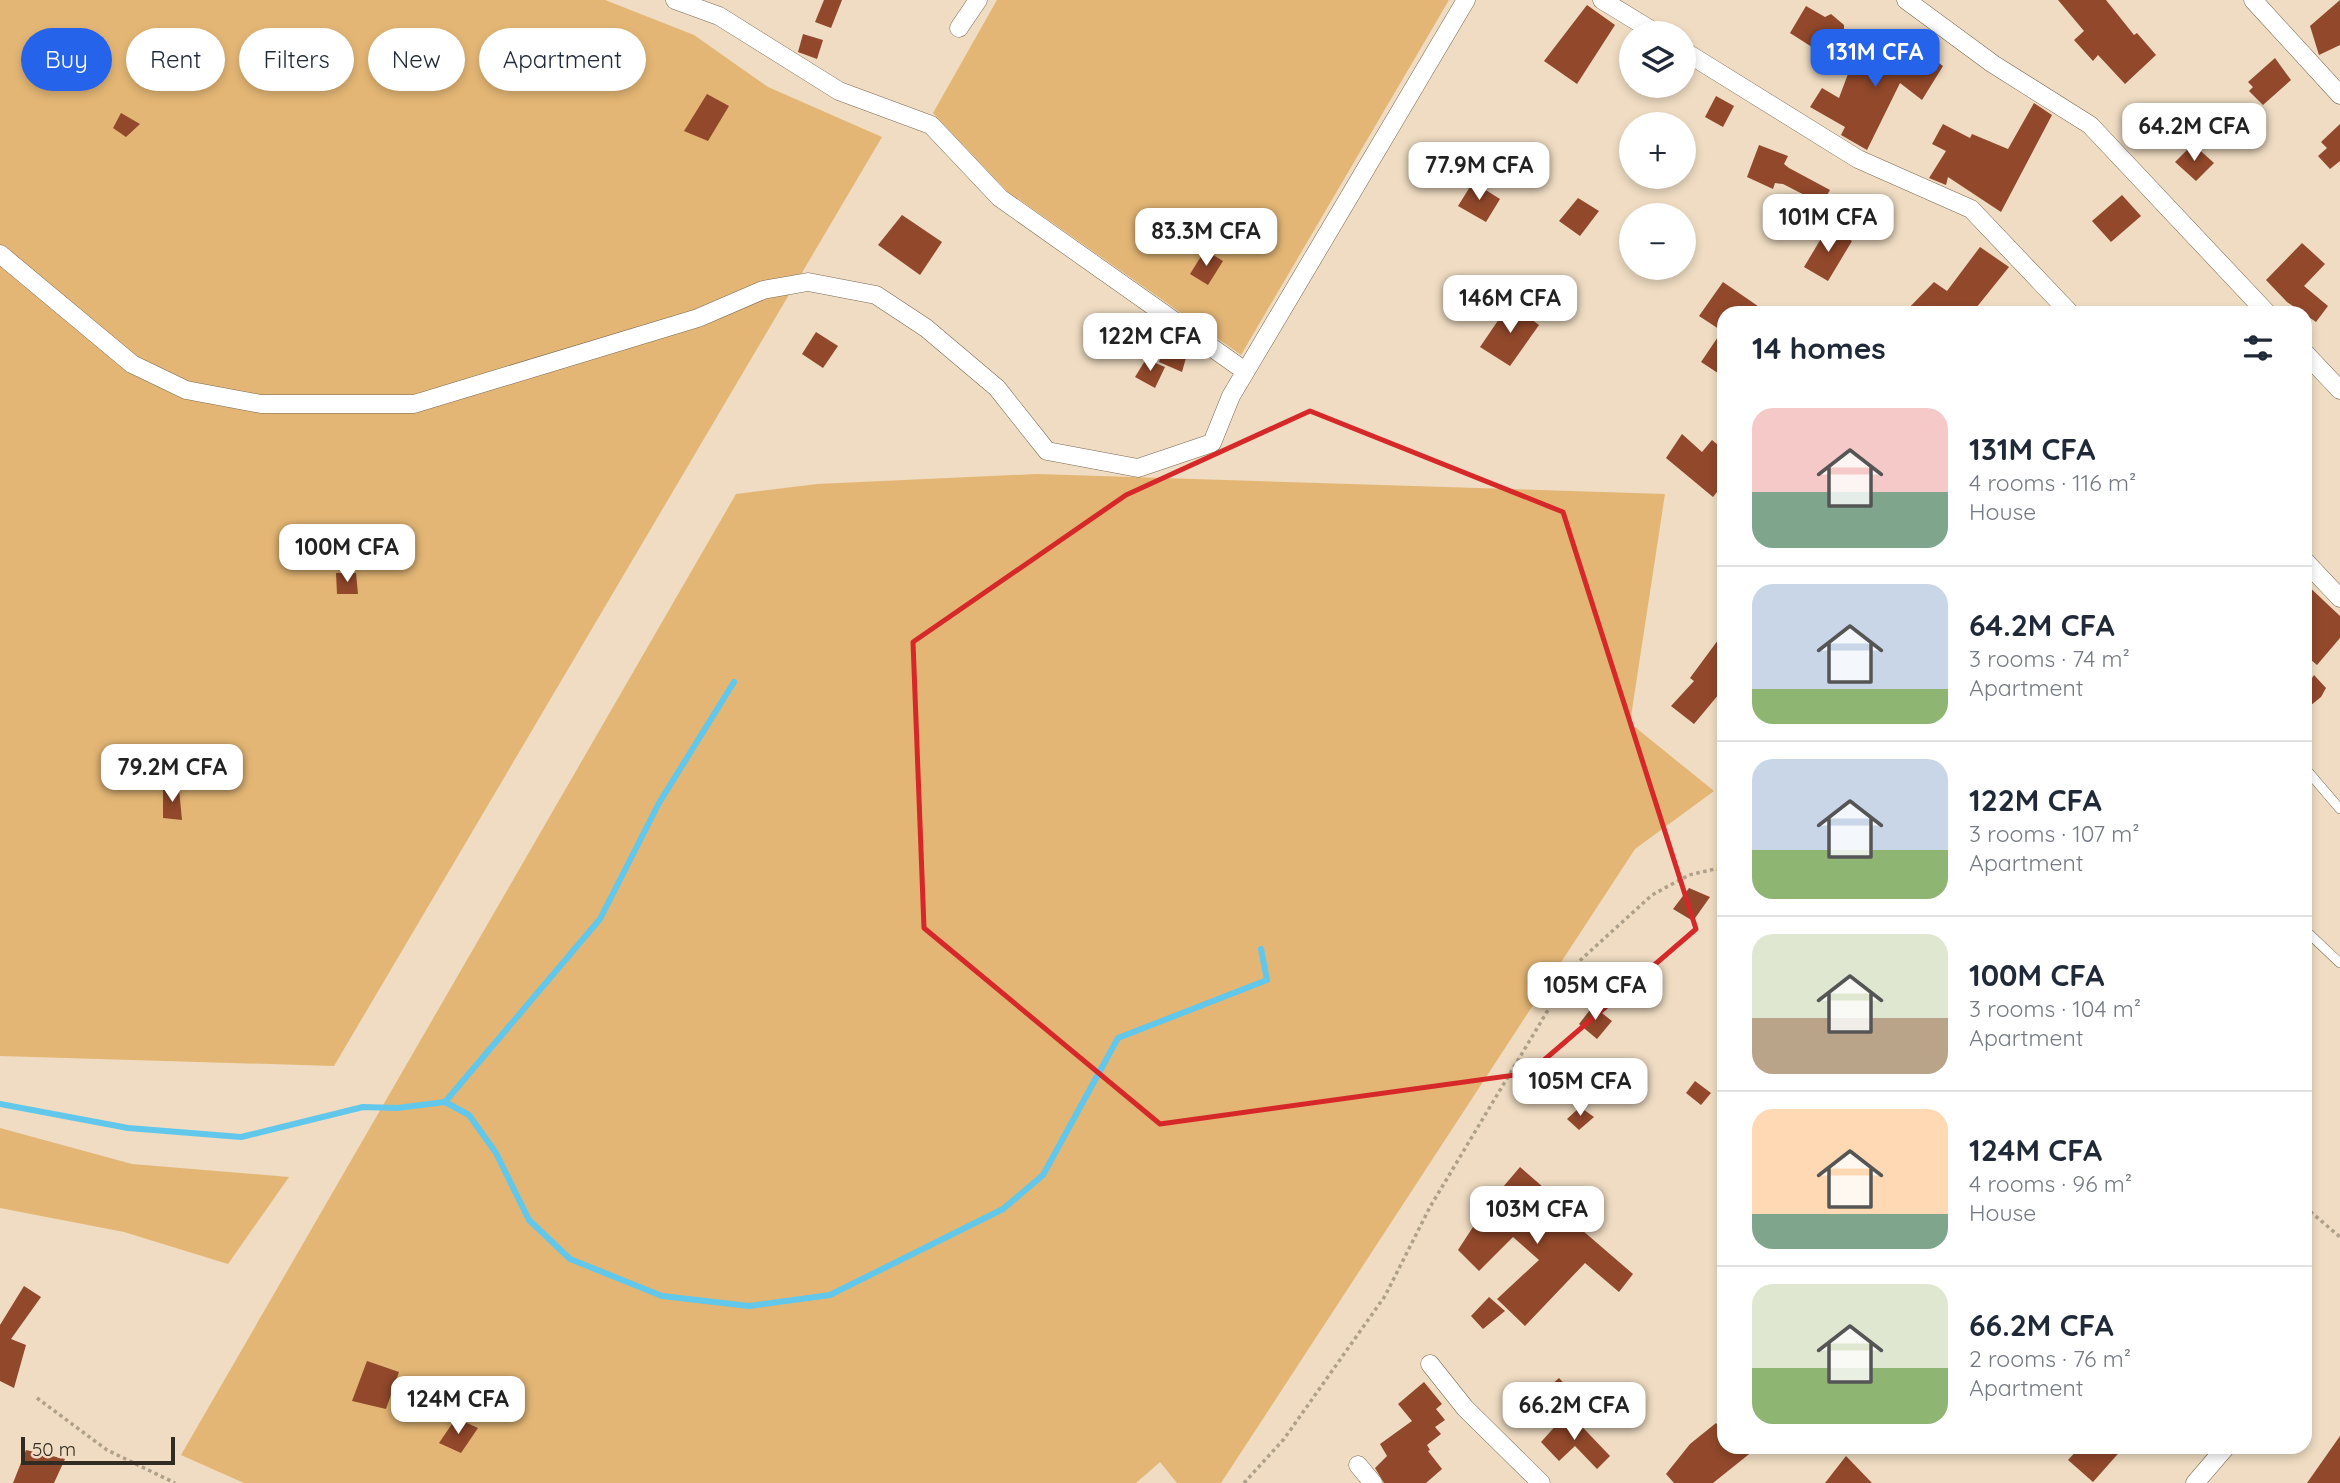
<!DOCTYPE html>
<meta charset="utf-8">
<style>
:root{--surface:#fff;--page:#f2f2f3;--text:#1f2937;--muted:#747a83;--line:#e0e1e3;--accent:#2563eb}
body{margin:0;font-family:Quicksand,sans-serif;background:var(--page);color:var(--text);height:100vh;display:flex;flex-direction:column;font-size:26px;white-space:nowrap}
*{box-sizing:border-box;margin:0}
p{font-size:23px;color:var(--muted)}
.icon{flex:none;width:38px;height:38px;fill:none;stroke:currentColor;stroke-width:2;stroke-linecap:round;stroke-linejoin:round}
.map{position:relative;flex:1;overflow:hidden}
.sheet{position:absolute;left:1717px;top:306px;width:595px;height:1148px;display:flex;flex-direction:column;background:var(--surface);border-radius:21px;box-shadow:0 4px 10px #0003}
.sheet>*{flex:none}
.top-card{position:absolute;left:21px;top:28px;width:665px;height:63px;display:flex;gap:14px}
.fabs{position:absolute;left:1619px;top:21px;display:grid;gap:14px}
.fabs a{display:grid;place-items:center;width:77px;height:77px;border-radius:50%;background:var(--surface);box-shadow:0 4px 10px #0003;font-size:35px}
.scale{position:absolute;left:21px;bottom:18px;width:154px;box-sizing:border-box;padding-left:7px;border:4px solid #322b21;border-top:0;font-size:19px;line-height:24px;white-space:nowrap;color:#322b21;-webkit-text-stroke:5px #efdcc2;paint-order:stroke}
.price{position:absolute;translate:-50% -60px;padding:0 16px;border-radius:14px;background:#fff;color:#222;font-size:23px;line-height:46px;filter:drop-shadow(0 2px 4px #0008)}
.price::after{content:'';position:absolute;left:50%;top:42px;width:21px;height:16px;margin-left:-10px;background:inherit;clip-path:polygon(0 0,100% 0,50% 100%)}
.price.on{background:var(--accent);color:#fff}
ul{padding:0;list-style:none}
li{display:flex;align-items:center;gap:21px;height:175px;padding:0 35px}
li+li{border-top:2px solid var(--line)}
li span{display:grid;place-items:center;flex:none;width:196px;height:140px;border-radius:21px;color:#555}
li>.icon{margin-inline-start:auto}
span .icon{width:84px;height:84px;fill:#fffc;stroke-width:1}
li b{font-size:30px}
h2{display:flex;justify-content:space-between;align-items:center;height:84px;padding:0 35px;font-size:30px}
.pill{padding:0 24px;border-radius:32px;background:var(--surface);box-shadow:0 4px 10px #0003;font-size:24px;line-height:63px}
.pill.on{background:var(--accent);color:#fff}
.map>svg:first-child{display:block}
.green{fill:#e3b675}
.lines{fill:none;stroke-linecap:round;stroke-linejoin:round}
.stream{stroke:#61c7eb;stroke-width:6}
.building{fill:#91482b}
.service-casing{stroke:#7a6952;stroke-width:10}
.minor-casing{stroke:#7a6952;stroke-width:19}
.path{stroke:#afa08b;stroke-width:3.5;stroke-dasharray:3.5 3.5;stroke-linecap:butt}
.service{stroke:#fff;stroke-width:9}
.minor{stroke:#fff;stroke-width:18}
.marked{fill:none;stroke:#d62828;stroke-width:5;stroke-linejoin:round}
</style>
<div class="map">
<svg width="2340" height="1483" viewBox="0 0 2340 1483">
<rect width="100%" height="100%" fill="#efdcc2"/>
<!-- green -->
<g class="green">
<polygon points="0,0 605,0 694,35 768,87 882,137 334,1066 0,1056"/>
<polygon points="997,0 1449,0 1241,355 1007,191 933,113"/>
<polygon points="1037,474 1665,494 1630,723 1714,791 1635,849 1221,1483 1177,1483 1160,1462 1136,1483 244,1483 181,1455 736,494 817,484"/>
<polygon points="0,1128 132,1164 289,1177 228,1264 124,1232 0,1208"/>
</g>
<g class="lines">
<!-- stream -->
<g class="stream">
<polyline points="445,1102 600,919 659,803 734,682"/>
<polyline points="0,1104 128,1128 241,1137 363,1107 397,1108 445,1102 469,1115 496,1153 529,1220 570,1259 662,1296 749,1306 830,1295 1003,1209 1043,1175 1118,1038 1267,980 1261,949"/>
</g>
</g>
<!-- building -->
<g class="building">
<polygon points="824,0 842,0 831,28 815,22"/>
<polygon points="2058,0 2106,0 2134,35 2137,33 2156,55 2125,84 2098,55 2093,61 2074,40 2084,31"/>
<polygon points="2340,0 2340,45 2319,55 2310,26"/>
<polygon points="1587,5 1615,25 1577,84 1544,61"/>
<polygon points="1806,6 1825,17 1831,14 1844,25 1844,31 1826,56 1790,33"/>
<polygon points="803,34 823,40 817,59 798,52"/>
<polygon points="1861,39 1912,57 1918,48 1943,66 1922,100 1900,83 1867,150 1841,135 1845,127 1810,107 1822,88 1839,98"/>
<polygon points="2275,58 2291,80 2263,105 2249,91 2253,87 2248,82"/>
<polygon points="707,94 729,106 708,141 684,131"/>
<polygon points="1716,96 1734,106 1723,127 1705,117"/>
<polygon points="2034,103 2052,115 2001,212 1948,177 1946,185 1929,178 1946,151 1932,144 1943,124 1970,138 1972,134 2008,149"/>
<polygon points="121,113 140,124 126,137 113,128"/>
<polygon points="2340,124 2340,161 2330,169 2318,156 2327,148 2321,142"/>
<polygon points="2193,144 2214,163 2196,181 2175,162"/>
<polygon points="1759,145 1788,156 1784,164 1789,168 1830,190 1822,204 1783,184 1775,183 1773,189 1747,177"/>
<polygon points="1473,182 1500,199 1486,222 1458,206"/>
<polygon points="2122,195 2141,216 2111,242 2092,221"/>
<polygon points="1578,198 1599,211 1580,236 1559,221"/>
<polygon points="902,215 942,242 920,275 878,245"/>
<polygon points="1828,227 1852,241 1828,281 1804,267"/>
<polygon points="2302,243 2325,264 2304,286 2328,306 2316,322 2287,302 2266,280"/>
<polygon points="1980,247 2009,267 1972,313 1904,313 1934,282 1947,291"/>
<polygon points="1205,250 1223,261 1208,285 1190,274"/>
<polygon points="1723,282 1768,313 1724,313 1724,377 1701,362 1722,331 1699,316"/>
<polygon points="1510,303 1539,325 1510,366 1480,347"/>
<polygon points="816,332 838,346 823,368 802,354"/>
<polygon points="1166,341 1189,347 1182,372 1159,362"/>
<polygon points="1146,359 1165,367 1155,388 1135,377"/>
<polygon points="1682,434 1702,452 1712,440 1724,450 1724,483 1713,497 1666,458"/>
<polygon points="336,573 356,573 358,594 337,594"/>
<polygon points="2305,583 2340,616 2340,638 2317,665 2305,655"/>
<polygon points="1724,632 1724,688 1694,724 1671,706 1694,681 1690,678"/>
<polygon points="2314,675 2326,688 2321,697 2305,710 2305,688"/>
<polygon points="163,789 179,789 182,820 163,818"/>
<polygon points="1689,888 1710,897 1693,921 1673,909"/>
<polygon points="1593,1006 1612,1021 1597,1039 1579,1024"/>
<polygon points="1695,1081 1711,1093 1701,1105 1686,1093"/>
<polygon points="1580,1107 1594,1117 1579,1130 1567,1119"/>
<polygon points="1520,1167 1551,1194 1546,1199 1633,1274 1619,1292 1585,1263 1525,1326 1497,1299 1539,1260 1513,1237 1479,1271 1458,1250 1486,1207"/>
<polygon points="24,1286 41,1297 11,1339 26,1345 14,1388 0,1381 0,1325"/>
<polygon points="1489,1297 1505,1311 1483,1329 1471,1316"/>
<polygon points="367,1361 399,1372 386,1409 352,1401"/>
<polygon points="1559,1378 1575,1395 1557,1411 1541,1394"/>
<polygon points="1424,1382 1442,1404 1436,1409 1445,1420 1435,1427 1441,1434 1427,1445 1430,1450 1428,1451 1442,1469 1426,1483 1384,1483 1375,1468 1387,1456 1380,1444 1412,1421 1398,1404"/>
<polygon points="1568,1412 1610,1456 1597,1469 1575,1446 1559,1461 1541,1442"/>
<polygon points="456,1418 478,1428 461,1453 439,1443"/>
<polygon points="1716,1423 1724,1433 1724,1447 1758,1447 1713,1483 1674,1483 1666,1474 1690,1444"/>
<polygon points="2340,1436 2340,1483 2307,1483"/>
<polygon points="2080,1447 2124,1447 2093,1482 2068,1460"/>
<polygon points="26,1450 65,1459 54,1483 13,1483"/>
<polygon points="1846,1456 1872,1483 1825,1483"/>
</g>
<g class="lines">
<defs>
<g id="service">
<polyline points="2305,768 2340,809"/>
<polyline points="2305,930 2340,963"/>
</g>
<g id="minor">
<polyline points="675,0 719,16 839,91 931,125 1000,198 1245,371"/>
<polyline points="1602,0 1656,33"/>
<polyline points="1906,0 1993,64 2090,125 2267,313"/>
<polyline points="2253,0 2340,95"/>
<polyline points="959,28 978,0"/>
<polyline points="1684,51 1858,159 1971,209 2070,313"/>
<polyline points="0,254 132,364 186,390 261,404 414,404 698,318 763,290 808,282 876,295 926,328 997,388 1047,451 1138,468 1212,443 1231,396 1466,0"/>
<polyline points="2305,353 2340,390"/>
<polyline points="2305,561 2340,598"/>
<polyline points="1430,1364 1465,1408 1541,1483"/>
<polyline points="1358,1465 1373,1483"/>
<polyline points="2195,1483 2226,1447"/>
</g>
</defs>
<!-- service casing -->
<use href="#service" class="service-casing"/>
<!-- minor casing -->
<use href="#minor" class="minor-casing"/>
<!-- path -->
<g class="path">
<polyline points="2305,1207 2340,1237"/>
<polyline points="37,1398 107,1450 175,1483"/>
<polyline points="1244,1483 1284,1439 1385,1296 1430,1207 1575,965 1652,895 1689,875 1715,869 1724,871"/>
</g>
<!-- service -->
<use href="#service" class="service"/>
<!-- minor -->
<use href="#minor" class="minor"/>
</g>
<!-- marked area -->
<path class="marked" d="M1310,411l253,101 133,417 -167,144 -369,51 -236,-196 -11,-286 213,-147z"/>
</svg>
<div class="fabs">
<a><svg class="icon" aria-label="layers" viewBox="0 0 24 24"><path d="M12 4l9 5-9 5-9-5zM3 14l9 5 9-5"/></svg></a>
<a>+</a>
<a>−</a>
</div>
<div class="scale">50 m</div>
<b class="price on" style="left:1875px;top:89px">131M CFA</b>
<b class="price" style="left:2194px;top:163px">64.2M CFA</b>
<b class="price" style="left:1479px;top:202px">77.9M CFA</b>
<b class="price" style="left:1828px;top:254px">101M CFA</b>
<b class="price" style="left:1206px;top:268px">83.3M CFA</b>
<b class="price" style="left:1510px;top:335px">146M CFA</b>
<b class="price" style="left:1150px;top:373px">122M CFA</b>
<b class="price" style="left:347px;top:584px">100M CFA</b>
<b class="price" style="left:172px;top:804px">79.2M CFA</b>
<b class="price" style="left:1595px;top:1022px">105M CFA</b>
<b class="price" style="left:1580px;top:1118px">105M CFA</b>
<b class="price" style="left:1537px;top:1246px">103M CFA</b>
<b class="price" style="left:458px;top:1436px">124M CFA</b>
<b class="price" style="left:1574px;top:1442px">66.2M CFA</b>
<div class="top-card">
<a class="pill on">Buy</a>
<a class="pill">Rent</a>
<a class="pill">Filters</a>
<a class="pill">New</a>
<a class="pill">Apartment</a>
</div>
<section class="sheet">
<h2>14 homes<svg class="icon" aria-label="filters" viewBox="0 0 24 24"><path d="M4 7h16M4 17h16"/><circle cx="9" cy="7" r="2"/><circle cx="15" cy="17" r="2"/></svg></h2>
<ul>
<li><span style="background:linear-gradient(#f6c9c9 60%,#7fa58c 0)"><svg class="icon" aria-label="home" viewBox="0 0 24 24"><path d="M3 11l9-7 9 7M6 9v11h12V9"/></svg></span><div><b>131M CFA</b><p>4 rooms · 116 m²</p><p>House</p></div></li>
<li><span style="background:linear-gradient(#c9d6e8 75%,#8fb573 0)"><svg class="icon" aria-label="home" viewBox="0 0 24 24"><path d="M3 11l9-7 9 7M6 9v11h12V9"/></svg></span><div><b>64.2M CFA</b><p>3 rooms · 74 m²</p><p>Apartment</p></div></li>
<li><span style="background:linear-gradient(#c9d6e8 65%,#8fb573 0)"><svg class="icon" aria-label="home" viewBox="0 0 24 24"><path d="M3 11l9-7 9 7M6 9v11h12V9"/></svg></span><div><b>122M CFA</b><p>3 rooms · 107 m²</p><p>Apartment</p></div></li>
<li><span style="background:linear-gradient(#dfe7d0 60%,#b9a48a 0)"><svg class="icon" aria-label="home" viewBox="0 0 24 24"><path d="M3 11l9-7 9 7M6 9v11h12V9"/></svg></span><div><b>100M CFA</b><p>3 rooms · 104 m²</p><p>Apartment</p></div></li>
<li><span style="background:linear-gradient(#ffd9b3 75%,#7fa58c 0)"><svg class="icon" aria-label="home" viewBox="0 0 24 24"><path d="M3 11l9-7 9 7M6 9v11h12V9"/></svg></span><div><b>124M CFA</b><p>4 rooms · 96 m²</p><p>House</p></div></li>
<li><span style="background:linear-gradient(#dfe7d0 60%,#8fb573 0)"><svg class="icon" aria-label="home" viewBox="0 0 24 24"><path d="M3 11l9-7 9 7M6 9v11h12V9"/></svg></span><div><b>66.2M CFA</b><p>2 rooms · 76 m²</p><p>Apartment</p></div></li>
</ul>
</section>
</div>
